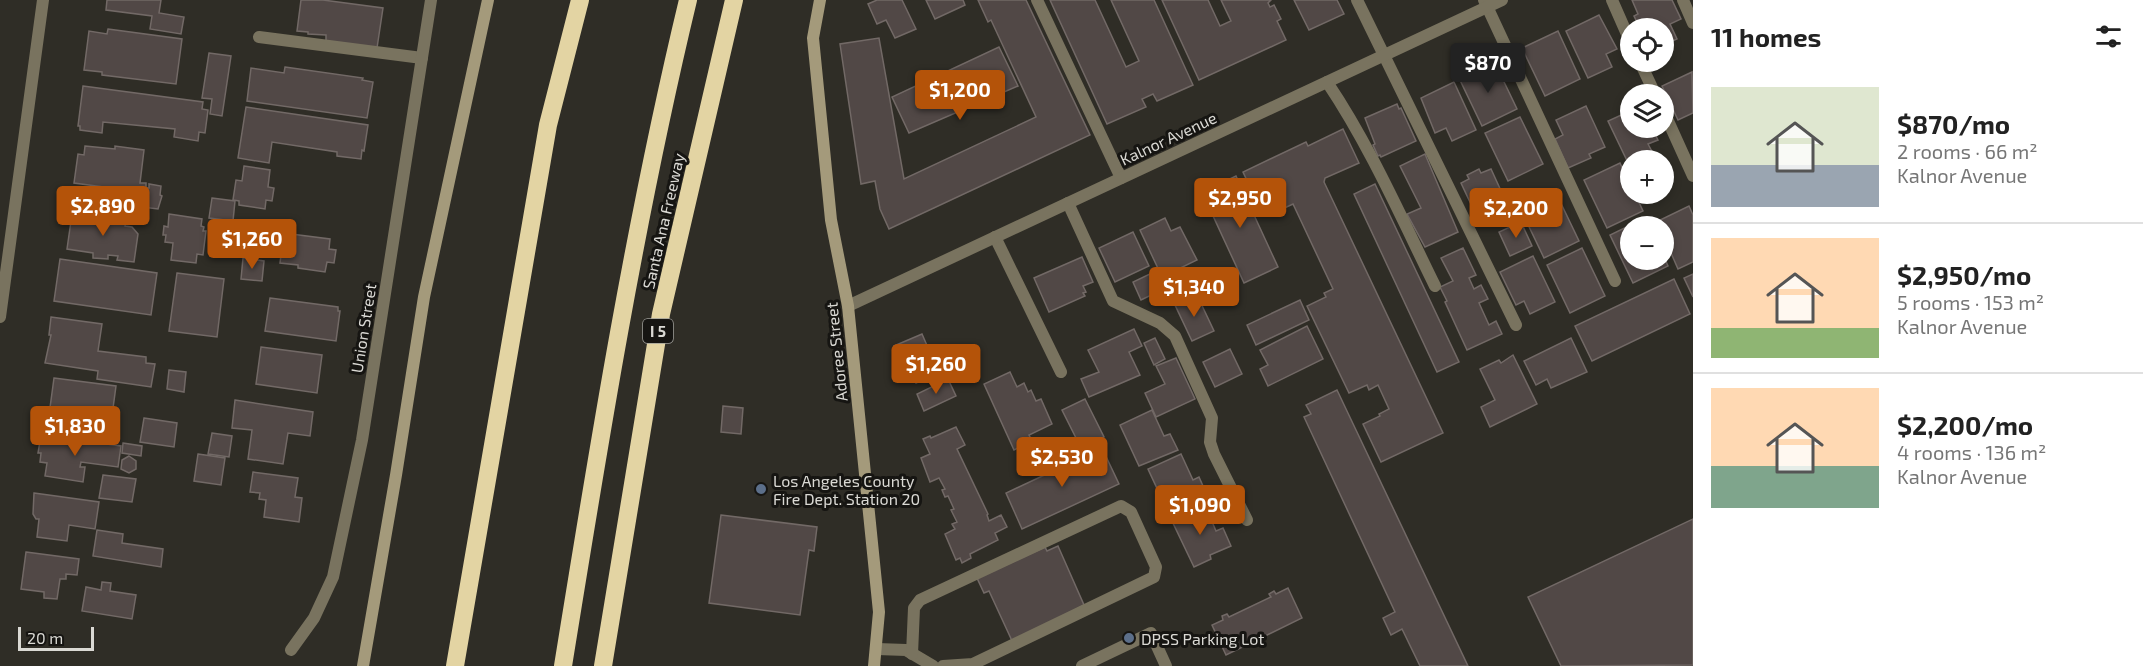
<!DOCTYPE html>
<meta charset="utf-8">
<style>
:root{--surface:#fff;--page:#f2f2f2;--text:#222;--muted:#767676;--line:#e0e0e0;--accent:#b45309}
body{margin:0;font-family:"Exo 2",sans-serif;background:var(--page);color:var(--text);height:100vh;display:flex;flex-direction:column;font-size:22px;white-space:nowrap}
*{box-sizing:border-box;margin:0}
p{font-size:20px;color:var(--muted)}
.icon{flex:none;width:33px;height:33px;fill:none;stroke:currentColor;stroke-width:2;stroke-linecap:round;stroke-linejoin:round}
.map{position:relative;flex:1;overflow:hidden}
.panel{display:flex;flex-direction:column;background:var(--surface);width:450px}
.panel>*{flex:none}
.fabs{position:absolute;left:1620px;top:18px;display:grid;gap:12px}
.fabs a{display:grid;place-items:center;width:54px;height:54px;border-radius:50%;background:var(--surface);box-shadow:0 3px 9px #0003;font-size:30px}
.scale{position:absolute;left:18px;bottom:15px;width:76px;box-sizing:border-box;padding-left:6px;border:3px solid #dad9d4;border-top:0;font-size:16px;line-height:21px;white-space:nowrap;color:#dad9d4;-webkit-text-stroke:4px #161512;paint-order:stroke}
.price{position:absolute;translate:-50% -51px;padding:0 14px;border-radius:6px;background:var(--accent);color:#fff;font-size:20px;line-height:39px;filter:drop-shadow(0 2px 3px #0008)}
.price::after{content:'';position:absolute;left:50%;top:36px;width:18px;height:14px;margin-left:-9px;background:inherit;clip-path:polygon(0 0,100% 0,50% 100%)}
.price.on{background:#222;color:#fff}
ul{padding:0;list-style:none}
li{display:flex;align-items:center;gap:18px;height:150px;padding:0 18px}
li+li{border-top:2px solid var(--line)}
li span{display:grid;place-items:center;flex:none;width:168px;height:120px;border-radius:0px;color:#555}
li>.icon{margin-inline-start:auto}
span .icon{width:72px;height:72px;fill:#fffc;stroke-width:1}
li b{font-size:26px}
h2{display:flex;justify-content:space-between;align-items:center;height:72px;padding:0 18px;font-size:26px}
main{display:flex;flex:1;min-height:0}
.map>svg:first-child{display:block}
.building{fill:#514846;stroke:#726966;stroke-width:1.5}
.lines{fill:none;stroke-linecap:round;stroke-linejoin:round}
.lane{stroke:#79735f;stroke-width:12}
.street{stroke:#79735f;stroke-width:12}
.secondary{stroke:#a49a7b;stroke-width:12}
.highway{stroke:#e3d4a3;stroke-width:18}
.service-dot{fill:#5c6f8a;stroke:#161512;stroke-width:2}
.labels{text-anchor:middle;dominant-baseline:central;stroke-width:6;stroke-linejoin:round;paint-order:stroke}
.shield{fill:#161512;stroke:#9f9e9a;stroke-width:1.5}
.shield-label{font-size:15px;font-weight:bold;fill:#dad9d4}
.street-label{font-size:16px;fill:#dad9d4;stroke:#161512}
.poi-label{font-size:16px;fill:#dad9d4;stroke:#161512;text-anchor:start}
</style>
<main>
<div class="map">
<svg width="1693" height="666" viewBox="0 0 1693 666">
<rect width="100%" height="100%" fill="#2f2d26"/>
<!-- building -->
<g class="building">
<polygon points="107,0 161,0 159,13 184,17 181,34 150,29 152,16 106,10"/>
<polygon points="301,0 323,0 383,8 377,48 326,41 326,35 308,34 308,32 297,31"/>
<polygon points="877,0 902,0 916,29 895,38 886,20 877,24 868,4"/>
<polygon points="926,0 963,0 965,5 935,19"/>
<polygon points="978,0 1026,0 1090,135 889,229 880,209 875,181 861,184 840,44 879,38 904,179 1036,117 991,20 988,22"/>
<polygon points="1050,0 1095,0 1126,67 1139,61 1111,0 1154,0 1193,85 1157,101 1153,94 1142,99 1146,107 1107,124"/>
<polygon points="1162,0 1208,0 1220,26 1231,21 1221,0 1271,0 1268,3 1270,7 1274,5 1281,19 1277,21 1286,40 1199,80"/>
<polygon points="1294,0 1337,0 1344,14 1309,30"/>
<polygon points="1632,0 1672,0 1681,19 1670,24 1677,39 1664,45 1664,28 1640,28 1634,16 1638,14"/>
<polygon points="1599,15 1617,49 1606,54 1612,67 1588,78 1566,31"/>
<polygon points="108,29 182,39 176,84 102,75 102,72 84,70 89,31 107,34"/>
<polygon points="1558,31 1580,79 1545,96 1522,48"/>
<polygon points="999,47 1018,86 909,133 892,97"/>
<polygon points="209,53 231,56 222,116 210,114 212,99 202,98"/>
<polygon points="1494,61 1517,109 1482,126 1459,78"/>
<polygon points="285,67 363,78 362,80 373,82 367,118 247,101 251,68 284,73"/>
<polygon points="1692,72 1693,113 1678,120 1662,86"/>
<polygon points="1454,82 1476,130 1452,141 1446,128 1435,133 1421,98"/>
<polygon points="83,86 203,102 202,109 208,110 205,133 199,132 198,141 174,137 175,129 103,122 102,133 80,130 80,126 78,126"/>
<polygon points="1397,104 1399,109 1401,108 1416,141 1381,157 1380,155 1378,156 1373,145 1375,144 1365,118"/>
<polygon points="1586,106 1605,147 1589,154 1591,158 1568,168 1555,139 1563,135 1556,120"/>
<polygon points="246,107 368,125 364,151 362,150 361,159 337,156 337,152 272,142 269,163 238,158"/>
<polygon points="1630,111 1630,128 1652,128 1658,140 1648,144 1655,157 1646,160 1630,160 1630,167 1608,121"/>
<polygon points="1520,117 1543,164 1508,181 1485,133"/>
<polygon points="1343,129 1359,163 1325,178 1324,182 1443,433 1381,462 1363,424 1380,416 1379,414 1389,409 1378,385 1369,390 1367,385 1349,393 1307,306 1326,297 1324,293 1333,289 1293,204 1267,216 1252,186 1250,187 1243,172 1306,142 1308,146"/>
<polygon points="85,146 115,149 115,146 144,150 140,183 146,183 146,188 149,188 149,184 161,186 160,195 162,196 158,209 134,206 134,192 135,193 136,188 127,187 126,190 74,183 78,154 84,155"/>
<polygon points="1425,154 1458,232 1425,247 1407,214 1421,208 1400,166"/>
<polygon points="1620,163 1630,185 1630,194 1635,194 1643,211 1607,228 1584,180"/>
<polygon points="244,166 270,170 268,187 274,188 272,201 266,200 265,209 239,205 239,201 233,200 236,180 242,181"/>
<polygon points="1479,169 1481,173 1491,169 1508,206 1478,219 1461,183 1469,179 1467,175"/>
<polygon points="1236,176 1278,267 1244,283 1202,192"/>
<polygon points="1375,184 1459,362 1437,372 1354,194"/>
<polygon points="1556,193 1579,241 1544,258 1521,210"/>
<polygon points="212,198 235,201 233,221 209,218"/>
<polygon points="1689,206 1693,215 1693,262 1678,269 1664,237 1664,226 1659,226 1656,222"/>
<polygon points="72,214 126,220 125,226 132,227 138,234 134,262 117,260 118,256 108,255 108,259 93,258 93,253 67,249"/>
<polygon points="169,214 202,219 201,226 204,227 203,231 206,231 203,255 197,254 196,263 171,260 173,243 165,242 166,235 163,235 164,226 168,227"/>
<polygon points="1165,218 1171,231 1180,227 1197,260 1162,277 1140,230"/>
<polygon points="1645,218 1649,226 1630,226 1630,260 1664,260 1664,257 1668,266 1633,283 1610,235"/>
<polygon points="1521,222 1532,246 1510,256 1499,232"/>
<polygon points="1133,232 1149,266 1115,282 1099,248"/>
<polygon points="291,234 330,239 329,249 336,250 334,263 327,262 325,272 298,268 298,265 280,263 282,247 290,247"/>
<polygon points="1463,248 1476,275 1469,278 1474,289 1481,285 1488,299 1479,303 1489,325 1496,321 1502,334 1467,350 1445,302 1447,301 1440,287 1453,281 1441,258"/>
<polygon points="1582,248 1605,296 1570,313 1547,265"/>
<polygon points="1533,256 1555,302 1530,314 1524,301 1516,305 1500,272"/>
<polygon points="1082,257 1093,282 1083,286 1086,292 1083,293 1085,296 1049,312 1034,278"/>
<polygon points="243,258 264,261 262,281 241,279"/>
<polygon points="60,259 157,273 151,315 54,301"/>
<polygon points="1154,272 1162,290 1141,300 1133,282"/>
<polygon points="177,273 224,279 217,337 169,331"/>
<polygon points="1693,274 1693,297 1684,278"/>
<polygon points="1674,279 1690,314 1592,361 1575,326"/>
<polygon points="1197,295 1214,331 1192,341 1175,305"/>
<polygon points="270,298 338,307 338,311 340,311 336,341 265,331"/>
<polygon points="1300,300 1309,320 1256,345 1247,325"/>
<polygon points="51,317 102,324 98,351 146,357 146,363 155,364 151,387 97,379 98,371 45,363 51,335 49,335"/>
<polygon points="1307,326 1323,359 1268,386 1260,369 1268,365 1260,350"/>
<polygon points="1134,329 1142,346 1129,352 1140,375 1089,397 1081,379 1099,372 1088,350"/>
<polygon points="922,334 939,373 916,383 913,377 909,379 894,346"/>
<polygon points="1155,338 1165,359 1154,365 1144,343"/>
<polygon points="1571,338 1587,372 1551,388 1547,379 1536,385 1524,361"/>
<polygon points="261,347 322,355 317,393 256,384"/>
<polygon points="1230,349 1242,374 1215,387 1203,362"/>
<polygon points="1513,355 1537,404 1490,427 1481,407 1495,400 1480,369 1499,360 1501,363"/>
<polygon points="1176,358 1195,399 1156,417 1145,393 1165,384 1156,366"/>
<polygon points="169,370 186,372 184,392 167,389"/>
<polygon points="1010,372 1017,387 1024,383 1028,392 1031,390 1036,401 1041,399 1052,424 1029,435 1032,441 1014,450 984,384"/>
<polygon points="54,378 116,386 111,423 49,415"/>
<polygon points="948,379 956,396 924,411 917,394"/>
<polygon points="1337,390 1468,666 1420,666 1402,629 1391,635 1383,618 1395,612 1304,417 1311,414 1306,405"/>
<polygon points="1085,399 1104,437 1081,448 1062,410"/>
<polygon points="235,400 313,412 310,436 288,433 283,464 248,459 252,430 232,428"/>
<polygon points="723,406 743,408 741,434 721,432"/>
<polygon points="1152,410 1164,436 1170,434 1178,450 1139,466 1120,425"/>
<polygon points="144,418 177,423 174,447 140,442"/>
<polygon points="956,427 965,445 957,449 988,514 987,515 989,521 1001,515 1007,527 995,533 998,540 970,554 971,558 962,563 960,558 956,560 945,534 955,529 952,524 957,522 951,510 954,509 948,496 945,497 942,490 945,489 939,478 930,482 921,458 930,454 923,439 930,436 931,438"/>
<polygon points="212,433 232,436 229,457 208,454"/>
<polygon points="41,435 121,446 118,467 81,462 80,467 85,467 83,482 45,476 47,463 40,462 41,453 38,453"/>
<polygon points="123,443 142,446 141,456 122,453"/>
<polygon points="1102,448 1119,484 1022,529 1006,493"/>
<polygon points="198,454 225,458 221,485 194,481"/>
<polygon points="1181,454 1193,480 1199,477 1207,495 1183,506 1182,504 1167,510 1148,469"/>
<polygon points="129,456 136,461 136,469 129,473 121,469 122,460"/>
<polygon points="253,472 298,478 295,497 302,498 299,522 264,517 266,500 259,499 260,493 250,492"/>
<polygon points="103,475 136,479 132,502 99,498"/>
<polygon points="34,493 99,502 95,529 69,525 67,541 37,537 39,519 36,519 33,514"/>
<polygon points="1205,505 1216,531 1223,528 1231,546 1210,555 1211,559 1194,567 1172,521"/>
<polygon points="721,515 817,527 814,551 809,550 800,615 709,603"/>
<polygon points="1693,519 1693,665 1561,666 1528,597"/>
<polygon points="97,530 123,534 122,543 163,549 161,567 93,556"/>
<polygon points="1058,546 1084,605 1013,643 989,591 984,593 977,578 1045,547 1047,551"/>
<polygon points="26,552 79,559 77,575 66,574 66,579 60,579 57,599 44,598 44,592 21,589"/>
<polygon points="102,582 111,583 110,591 136,595 132,619 82,611 86,587 101,590"/>
<polygon points="1288,588 1302,618 1226,655 1212,625 1223,620 1222,616 1227,614 1229,617 1271,597 1269,594 1274,591 1276,594"/>
</g>
<g class="lines">
<!-- lane -->
<g class="lane">
<polyline points="1037,0 1121,178"/>
<polyline points="1357,0 1516,325"/>
<polyline points="1484,0 1615,281"/>
<polyline points="1612,0 1630,41"/>
<polyline points="1683,0 1693,23"/>
<polyline points="259,37 422,58"/>
<polyline points="1640,62 1655,94"/>
<path d="M1327,82c43,64 74,135 108,204"/>
<polyline points="1664,112 1693,176"/>
<polyline points="1068,203 1113,301 1160,323 1175,336 1212,418 1210,442 1214,454 1247,520"/>
<polyline points="995,237 1061,372"/>
<polyline points="877,649 906,650 933,666"/>
<polyline points="912,654 914,608 920,600 1121,506 1131,512 1156,567 1154,577 973,664 943,666"/>
<polyline points="1082,666 1151,633 1166,666"/>
</g>
<!-- street -->
<g class="street">
<polyline points="848,306 1502,0"/>
<polyline points="0,317 43,0"/>
<polyline points="291,650 314,618 333,577 362,440 431,0"/>
</g>
<!-- secondary -->
<g class="secondary">
<polyline points="820,0 813,38 831,220 848,306 879,612 874,666"/>
<polyline points="363,666 396,475 424,297 488,0"/>
</g>
<!-- highway -->
<g class="highway">
<polyline points="455,666 548,125 580,0"/>
<path d="M563,666c36,-223 72,-446 125,-666"/>
<polyline points="603,666 661,314 734,0"/>
</g>
</g>
<!-- markers -->
<g class="service-dot">
<circle cx="761" cy="489" r="6"/>
<circle cx="1129" cy="638" r="6"/>
</g>
<g class="labels">
<!-- shield labels -->
<rect class="shield" x="643" y="319" width="30" height="24" rx="4.5"/>
<g class="shield-label">
<text x="658" y="331">I 5</text>
</g>
<!-- street labels -->
<g class="street-label">
<text transform="translate(1168 138) rotate(-25)">Kalnor Avenue</text>
<text transform="translate(663 221) rotate(-77)">Santa Ana Freeway</text>
<text transform="translate(363 328) rotate(-81)">Union Street</text>
<text transform="translate(836 352) rotate(-96)">Adoree Street</text>
</g>
<!-- poi labels -->
<g class="poi-label">
<text x="773" y="480">Los Angeles County<tspan x="773" dy="18">Fire Dept. Station 20</tspan></text>
<text x="1141" y="638">DPSS Parking Lot</text>
</g>
</g>
</svg>
<div class="fabs">
<a><svg class="icon" aria-label="locate" viewBox="0 0 24 24"><circle cx="12" cy="12" r="6"/><path d="M12 2v4M12 18v4M2 12h4M18 12h4"/></svg></a>
<a><svg class="icon" aria-label="layers" viewBox="0 0 24 24"><path d="M12 4l9 5-9 5-9-5zM3 14l9 5 9-5"/></svg></a>
<a>+</a>
<a>−</a>
</div>
<div class="scale">20 m</div>
<b class="price on" style="left:1488px;top:94px">$870</b>
<b class="price" style="left:960px;top:121px">$1,200</b>
<b class="price" style="left:1240px;top:229px">$2,950</b>
<b class="price" style="left:103px;top:237px">$2,890</b>
<b class="price" style="left:1516px;top:239px">$2,200</b>
<b class="price" style="left:252px;top:270px">$1,260</b>
<b class="price" style="left:1194px;top:318px">$1,340</b>
<b class="price" style="left:936px;top:395px">$1,260</b>
<b class="price" style="left:75px;top:457px">$1,830</b>
<b class="price" style="left:1062px;top:488px">$2,530</b>
<b class="price" style="left:1200px;top:536px">$1,090</b>
</div>
<section class="panel">
<h2>11 homes<svg class="icon" aria-label="filters" viewBox="0 0 24 24"><path d="M4 7h16M4 17h16"/><circle cx="9" cy="7" r="2"/><circle cx="15" cy="17" r="2"/></svg></h2>
<ul>
<li><span style="background:linear-gradient(#dfe7d0 65%,#9aa5b1 0)"><svg class="icon" aria-label="home" viewBox="0 0 24 24"><path d="M3 11l9-7 9 7M6 9v11h12V9"/></svg></span><div><b>$870/mo</b><p>2 rooms · 66 m²</p><p>Kalnor Avenue</p></div></li>
<li><span style="background:linear-gradient(#ffd9b3 75%,#8fb573 0)"><svg class="icon" aria-label="home" viewBox="0 0 24 24"><path d="M3 11l9-7 9 7M6 9v11h12V9"/></svg></span><div><b>$2,950/mo</b><p>5 rooms · 153 m²</p><p>Kalnor Avenue</p></div></li>
<li><span style="background:linear-gradient(#ffd9b3 65%,#7fa58c 0)"><svg class="icon" aria-label="home" viewBox="0 0 24 24"><path d="M3 11l9-7 9 7M6 9v11h12V9"/></svg></span><div><b>$2,200/mo</b><p>4 rooms · 136 m²</p><p>Kalnor Avenue</p></div></li>
</ul>
</section>
</main>
